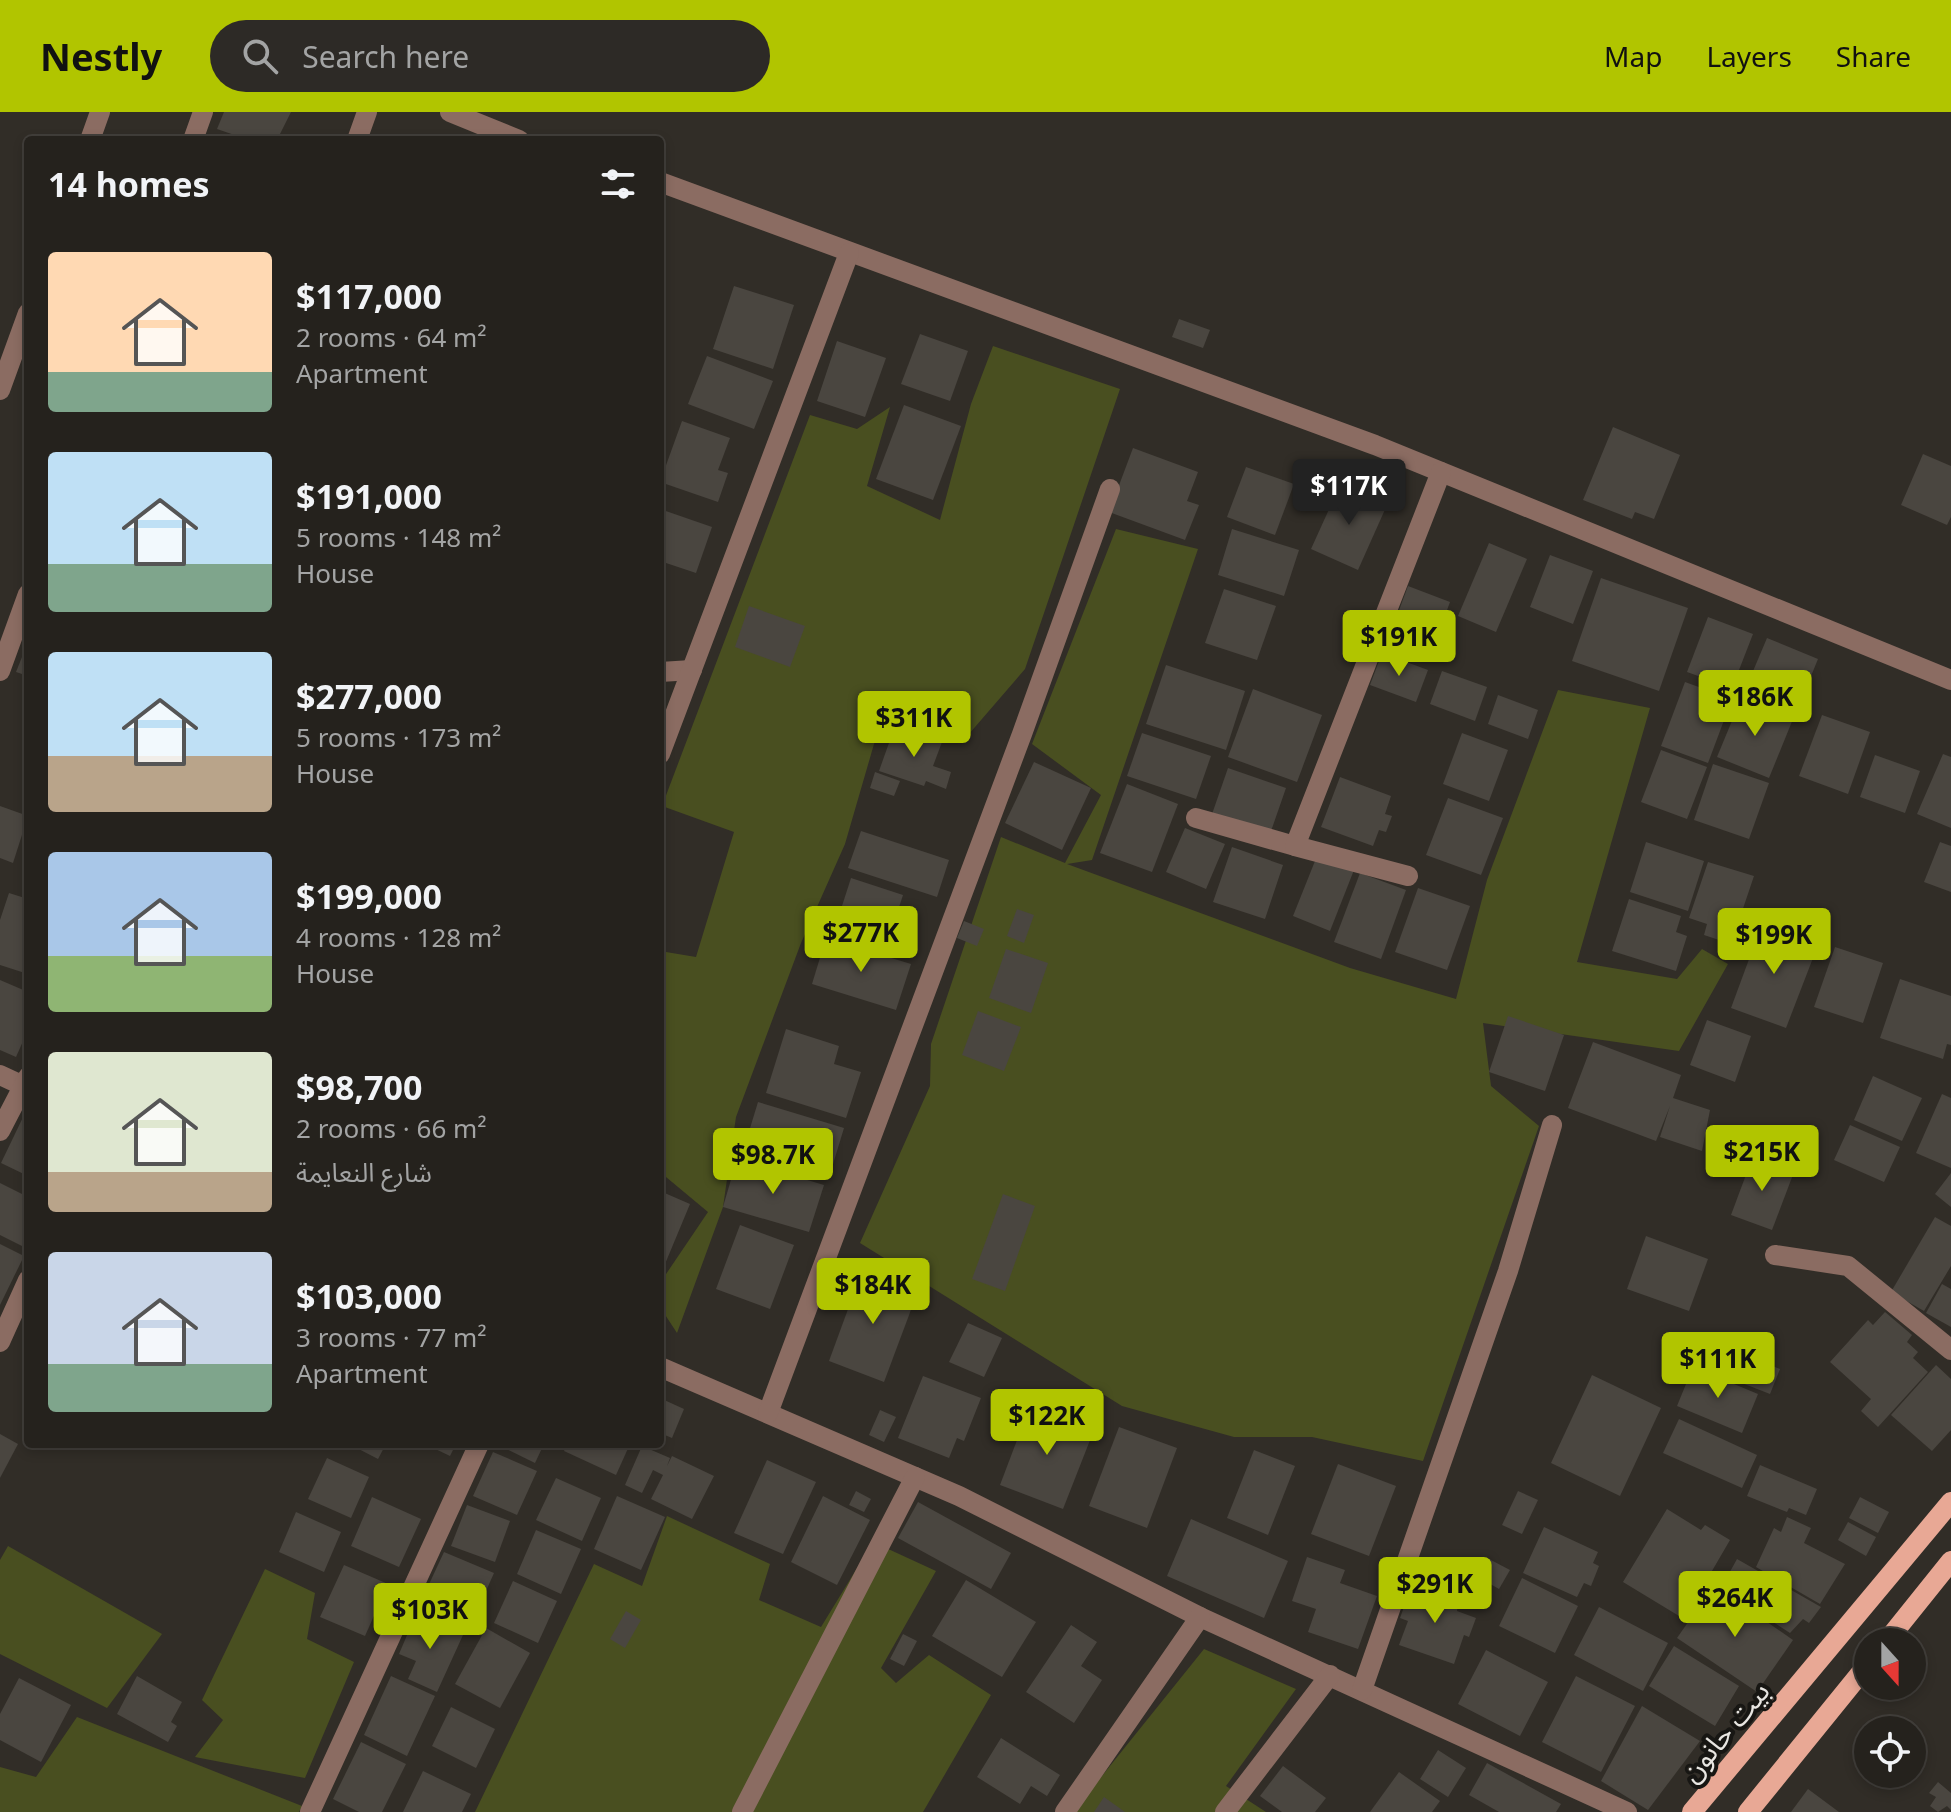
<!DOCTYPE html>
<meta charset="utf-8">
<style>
:root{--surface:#25221d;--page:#2d2a26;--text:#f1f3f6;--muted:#a3a4a4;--line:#423f3b;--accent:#b1c500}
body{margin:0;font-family:"Noto Sans","Noto Sans Arabic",sans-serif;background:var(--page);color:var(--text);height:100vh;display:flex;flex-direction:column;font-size:30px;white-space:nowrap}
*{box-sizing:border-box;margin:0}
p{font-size:26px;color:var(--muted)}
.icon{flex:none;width:44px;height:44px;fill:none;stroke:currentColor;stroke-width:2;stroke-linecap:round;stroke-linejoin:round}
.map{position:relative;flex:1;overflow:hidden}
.sheet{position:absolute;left:24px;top:24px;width:640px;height:1312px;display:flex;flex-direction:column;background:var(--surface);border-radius:8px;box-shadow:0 4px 12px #0003,0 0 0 2px var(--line)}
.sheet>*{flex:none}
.needle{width:52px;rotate:159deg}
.buttons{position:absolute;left:1854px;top:1516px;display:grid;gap:16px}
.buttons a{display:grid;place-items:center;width:72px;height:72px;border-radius:50%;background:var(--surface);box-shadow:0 4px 12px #0003,0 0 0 2px var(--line);font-size:40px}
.price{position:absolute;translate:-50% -68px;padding:0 18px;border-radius:8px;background:var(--accent);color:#111;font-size:26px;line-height:52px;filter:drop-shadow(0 2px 4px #0008)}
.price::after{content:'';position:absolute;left:50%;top:48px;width:24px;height:18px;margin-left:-12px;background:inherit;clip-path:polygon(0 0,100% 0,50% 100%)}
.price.selected{background:#222;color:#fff}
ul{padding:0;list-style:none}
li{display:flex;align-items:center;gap:24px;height:200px;padding:0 24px}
li span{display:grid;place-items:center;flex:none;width:224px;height:160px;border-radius:8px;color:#555}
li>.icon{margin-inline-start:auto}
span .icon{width:96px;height:96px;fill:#fffc;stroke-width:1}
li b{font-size:34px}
h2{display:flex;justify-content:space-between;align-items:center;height:96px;padding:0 24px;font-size:34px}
header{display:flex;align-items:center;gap:48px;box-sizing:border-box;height:112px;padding:0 40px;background:var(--accent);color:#111}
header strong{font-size:38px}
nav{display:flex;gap:44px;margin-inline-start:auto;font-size:28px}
.search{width:560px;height:72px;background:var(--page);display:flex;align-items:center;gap:20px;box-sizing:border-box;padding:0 28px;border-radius:44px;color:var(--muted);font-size:30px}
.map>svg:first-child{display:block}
.green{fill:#494f20}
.building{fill:#4a4640}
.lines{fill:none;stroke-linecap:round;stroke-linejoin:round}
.minor{stroke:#8b6c62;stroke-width:20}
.major{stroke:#e8a895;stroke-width:20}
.labels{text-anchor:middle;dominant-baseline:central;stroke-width:8;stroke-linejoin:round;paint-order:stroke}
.street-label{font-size:28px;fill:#e8e6e2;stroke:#171613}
</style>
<header>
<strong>Nestly</strong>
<div class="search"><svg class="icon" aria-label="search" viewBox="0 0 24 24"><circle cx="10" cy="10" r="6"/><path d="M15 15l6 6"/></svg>Search here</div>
<nav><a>Map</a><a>Layers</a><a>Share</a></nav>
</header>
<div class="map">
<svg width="1951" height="1700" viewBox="0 0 1951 1700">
<rect width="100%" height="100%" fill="#312d27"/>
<!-- green -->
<g class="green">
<polygon points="993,234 1120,277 1025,557 969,622 883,601 845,732 801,831 736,1005 723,1095 677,1221 660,1195 660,1171 708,1100 660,1060 660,839 696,845 734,720 662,694 810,303 857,317 890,295 867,374 940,408 971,292"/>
<polygon points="1116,417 1198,437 1092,748 1067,752 1350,856 1456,887 1487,768 1558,578 1650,596 1577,850 1677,867 1702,837 1728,852 1679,939 1483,911 1491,974 1539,1014 1423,1349 1312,1325 1234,1325 1122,1294 860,1131 930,974 931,932 1001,725 1065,751 1101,683 1032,632"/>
<polygon points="667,1404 770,1452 759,1488 821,1515 873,1430 936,1459 881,1556 896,1571 929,1543 991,1583 923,1700 475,1700 594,1452 642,1474"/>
<polygon points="8,1434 162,1522 107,1596 0,1542 0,1448"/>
<polygon points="265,1457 315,1481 307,1527 354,1550 305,1666 195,1645 223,1608 202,1588"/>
<polygon points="1204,1537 1296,1577 1226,1674 1266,1700 1073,1700"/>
<polygon points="77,1605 302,1694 299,1700 0,1700 0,1655 36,1665"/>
</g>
<!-- building -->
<g class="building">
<polygon points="224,0 291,0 277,28 249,28 217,17"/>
<polygon points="734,174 794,193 773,257 713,237"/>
<polygon points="1179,207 1210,218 1203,236 1172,225"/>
<polygon points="920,222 968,239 950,289 901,272"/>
<polygon points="837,229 886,246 865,305 817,289"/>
<polygon points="707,244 773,269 754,317 688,292"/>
<polygon points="904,293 961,314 933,388 876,367"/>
<polygon points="682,309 730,326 718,358 728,361 718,390 660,370"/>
<polygon points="1613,315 1680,343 1654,407 1635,400 1632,407 1583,388"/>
<polygon points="1133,336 1198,360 1187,389 1199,393 1185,428 1109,400"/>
<polygon points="1923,342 1951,354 1951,405 1947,413 1901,393"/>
<polygon points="1246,355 1294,372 1275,423 1227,405"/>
<polygon points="1340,373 1387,393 1358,458 1311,437"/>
<polygon points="660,397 712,415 696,461 660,449"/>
<polygon points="1232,417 1299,438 1284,484 1218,463"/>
<polygon points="1489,431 1527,447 1496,520 1458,504"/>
<polygon points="1550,443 1593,459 1573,512 1530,495"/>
<polygon points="1601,466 1688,496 1659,579 1572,549"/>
<polygon points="1408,474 1450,490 1433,536 1391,520"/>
<polygon points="1224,477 1276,494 1257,548 1205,531"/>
<polygon points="749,494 805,514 790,555 735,535"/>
<polygon points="1708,505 1753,522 1732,576 1687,560"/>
<polygon points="1767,526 1818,547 1800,591 1748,571"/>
<polygon points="28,530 28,564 16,560"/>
<polygon points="1382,541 1428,558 1416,590 1370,573"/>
<polygon points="1166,553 1245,579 1226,638 1146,612"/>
<polygon points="1442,559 1487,575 1475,609 1430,592"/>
<polygon points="1685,570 1732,587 1708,651 1661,634"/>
<polygon points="1253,577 1322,603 1297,670 1228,645"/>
<polygon points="1498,583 1538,598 1528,627 1488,612"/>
<polygon points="1741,587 1793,607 1769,666 1717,645"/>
<polygon points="1822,603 1870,620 1848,682 1799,664"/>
<polygon points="895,614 942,630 933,654 951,660 946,677 926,669 924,674 879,659"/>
<polygon points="1142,621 1211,644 1196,687 1127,664"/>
<polygon points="1462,621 1508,638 1489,689 1443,672"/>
<polygon points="1661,638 1707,655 1687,707 1641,690"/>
<polygon points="1943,642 1951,645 1951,716 1917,702"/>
<polygon points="1875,643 1920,659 1905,701 1860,685"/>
<polygon points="1034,650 1091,676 1062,738 1005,711"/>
<polygon points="1713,652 1769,671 1749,727 1694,708"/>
<polygon points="1228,656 1286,676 1269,725 1211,705"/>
<polygon points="875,660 900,669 894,684 870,676"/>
<polygon points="1340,665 1391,684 1385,702 1392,704 1386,720 1379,718 1373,734 1321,715"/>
<polygon points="1127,672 1178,692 1152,760 1100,741"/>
<polygon points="1448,686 1503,706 1481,763 1426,743"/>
<polygon points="0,694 28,704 13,751 0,746"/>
<polygon points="1185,716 1225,732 1206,777 1166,760"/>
<polygon points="861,719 949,748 937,785 848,756"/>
<polygon points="1646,730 1704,749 1688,799 1630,780"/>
<polygon points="1940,730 1951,734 1951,780 1924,770"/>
<polygon points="1232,735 1283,753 1265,807 1213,790"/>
<polygon points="1317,744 1354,758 1330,819 1293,804"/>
<polygon points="1708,750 1754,764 1731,832 1704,823 1707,812 1689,806"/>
<polygon points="1360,761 1406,778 1381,847 1334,830"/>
<polygon points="851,766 903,783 885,838 833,822"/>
<polygon points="1418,776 1470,794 1447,858 1395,840"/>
<polygon points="9,781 28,787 28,862 0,853 0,808"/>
<polygon points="1629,787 1681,804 1676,820 1687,824 1676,859 1612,839"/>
<polygon points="1017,797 1034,803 1024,831 1007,824"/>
<polygon points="964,809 984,817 977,834 957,826"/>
<polygon points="1762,812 1818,833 1786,916 1731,896"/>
<polygon points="826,826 911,852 896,898 812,872"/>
<polygon points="1835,835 1883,851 1863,911 1814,895"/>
<polygon points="1006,837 1048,851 1031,901 989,886"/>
<polygon points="1900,867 1951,884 1951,933 1947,932 1943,947 1880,926"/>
<polygon points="0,868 28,880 28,918 16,945 0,938"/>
<polygon points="978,899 1021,915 1004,959 962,943"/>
<polygon points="1508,904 1564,923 1545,979 1489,960"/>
<polygon points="1707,908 1751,924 1735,970 1690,953"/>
<polygon points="786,917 839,934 834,952 861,960 846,1006 766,981"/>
<polygon points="1593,930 1681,963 1673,986 1710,998 1702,1039 1660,1025 1670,994 1656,1029 1568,996"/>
<polygon points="1873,964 1922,986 1902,1029 1854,1008"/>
<polygon points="1942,982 1951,986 1951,1056 1916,1041"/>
<polygon points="758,990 844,1016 830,1062 744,1036"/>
<polygon points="26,999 28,1000 28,1064 1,1051"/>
<polygon points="1850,1013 1900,1035 1884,1070 1834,1048"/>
<polygon points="1753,1044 1794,1060 1772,1118 1731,1103"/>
<polygon points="737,1047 824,1073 809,1120 723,1095"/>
<polygon points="1951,1061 1951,1095 1935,1082"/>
<polygon points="0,1071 28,1085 28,1137 0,1123"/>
<polygon points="660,1079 690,1092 660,1164"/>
<polygon points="1003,1082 1035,1094 1005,1179 972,1167"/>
<polygon points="1935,1105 1951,1114 1951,1154 1924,1199 1891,1180"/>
<polygon points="740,1113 794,1133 770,1197 716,1177"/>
<polygon points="1646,1124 1708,1147 1689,1199 1627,1177"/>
<polygon points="0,1132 24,1144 0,1193"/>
<polygon points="862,1159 918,1179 884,1270 829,1249"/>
<polygon points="1942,1172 1951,1177 1951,1215 1926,1201"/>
<polygon points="1885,1200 1912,1223 1907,1230 1918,1240 1913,1246 1928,1260 1878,1315 1861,1299 1871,1287 1830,1250 1868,1208 1873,1213"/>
<polygon points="968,1211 1002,1226 984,1265 949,1250"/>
<polygon points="1722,1234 1780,1257 1770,1282 1711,1259"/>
<polygon points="1936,1253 1951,1267 1951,1318 1932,1339 1891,1303"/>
<polygon points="1693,1255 1758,1282 1742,1321 1677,1294"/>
<polygon points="1592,1263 1661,1296 1620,1384 1551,1351"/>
<polygon points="923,1264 981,1286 964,1329 957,1326 949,1346 898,1326"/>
<polygon points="662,1287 684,1297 672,1326 660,1321"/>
<polygon points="1030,1294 1094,1318 1063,1397 1000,1373"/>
<polygon points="880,1298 896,1305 884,1330 869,1323"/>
<polygon points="1679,1307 1757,1343 1742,1376 1663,1341"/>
<polygon points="1119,1315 1177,1336 1147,1416 1089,1394"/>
<polygon points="0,1322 18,1332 0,1366"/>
<polygon points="349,1332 386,1332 378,1347"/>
<polygon points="425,1332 456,1332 450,1344"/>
<polygon points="496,1332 544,1332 535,1351"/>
<polygon points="567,1332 630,1332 616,1363 564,1339"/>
<polygon points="642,1334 670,1346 667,1354 672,1344 714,1364 692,1407 651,1387 663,1363 653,1358 642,1381 625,1373"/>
<polygon points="1254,1338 1295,1354 1268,1423 1227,1406"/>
<polygon points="493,1340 537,1359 517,1403 473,1384"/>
<polygon points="327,1346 369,1365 351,1406 308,1387"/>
<polygon points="767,1348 816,1370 783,1442 734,1421"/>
<polygon points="1338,1352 1396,1374 1369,1444 1311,1422"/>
<polygon points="1760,1353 1817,1377 1806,1403 1789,1396 1787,1400 1747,1384"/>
<polygon points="556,1366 601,1386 582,1429 536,1408"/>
<polygon points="856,1379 871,1387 864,1400 849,1393"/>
<polygon points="1518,1379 1538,1388 1522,1422 1502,1413"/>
<polygon points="617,1384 665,1405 641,1458 594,1437"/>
<polygon points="823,1384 870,1408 837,1473 791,1450"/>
<polygon points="372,1385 421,1407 399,1455 351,1434"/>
<polygon points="1860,1385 1889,1400 1878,1421 1849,1406"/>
<polygon points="918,1390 1011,1441 991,1477 898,1426"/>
<polygon points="467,1393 510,1409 495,1450 451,1434"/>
<polygon points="1667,1397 1701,1418 1705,1413 1730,1428 1684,1507 1623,1470"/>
<polygon points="296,1400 341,1420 324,1460 279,1440"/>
<polygon points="1787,1405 1811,1416 1804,1431 1845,1452 1820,1492 1756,1455 1774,1416 1781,1420"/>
<polygon points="1191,1407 1288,1449 1264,1506 1167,1464"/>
<polygon points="1848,1410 1876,1425 1866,1444 1838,1428"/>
<polygon points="1544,1415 1598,1440 1593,1451 1599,1454 1591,1474 1584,1471 1577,1485 1523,1461"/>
<polygon points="536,1418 581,1437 561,1482 517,1462"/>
<polygon points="444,1440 494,1461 474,1506 424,1483"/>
<polygon points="1307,1445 1345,1458 1340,1471 1377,1484 1358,1537 1308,1520 1316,1497 1292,1489"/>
<polygon points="1489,1447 1510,1458 1499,1477 1478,1465"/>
<polygon points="1737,1447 1821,1495 1809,1511 1803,1507 1790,1521 1721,1476"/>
<polygon points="344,1453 388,1472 365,1524 320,1505"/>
<polygon points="1522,1466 1578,1494 1555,1541 1499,1514"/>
<polygon points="966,1468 1036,1510 1002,1565 932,1524"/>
<polygon points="513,1469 557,1489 538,1531 494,1511"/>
<polygon points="1714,1473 1793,1528 1757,1580 1677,1526"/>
<polygon points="1445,1476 1459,1485 1457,1499 1476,1506 1469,1525 1464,1523 1454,1552 1399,1533 1408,1509 1400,1506 1410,1478 1432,1486"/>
<polygon points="1599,1495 1668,1531 1643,1579 1574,1543"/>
<polygon points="626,1499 641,1508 625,1536 610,1527"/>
<polygon points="416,1502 463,1523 437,1580 408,1567 416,1549 399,1542"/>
<polygon points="1071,1513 1097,1530 1081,1554 1102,1568 1074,1611 1026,1580"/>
<polygon points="486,1516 530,1541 500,1596 455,1572"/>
<polygon points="903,1522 917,1529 904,1554 890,1547"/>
<polygon points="1674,1534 1739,1574 1715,1614 1649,1574"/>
<polygon points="1486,1538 1548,1570 1520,1624 1458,1592"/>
<polygon points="137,1564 182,1590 171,1610 177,1614 168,1630 117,1602"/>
<polygon points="391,1564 435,1584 407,1644 364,1623"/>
<polygon points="1576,1564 1635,1594 1601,1660 1542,1630"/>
<polygon points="19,1566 71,1593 41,1650 0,1628 0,1602"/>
<polygon points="1642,1594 1700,1629 1648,1698 1601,1669"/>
<polygon points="451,1595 495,1617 476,1656 432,1634"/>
<polygon points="1001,1626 1060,1663 1047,1684 1031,1674 1020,1692 977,1665"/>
<polygon points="361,1630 406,1652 382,1700 359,1700 333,1687"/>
<polygon points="1438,1638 1466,1656 1448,1685 1420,1667"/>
<polygon points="1487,1651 1561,1692 1556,1700 1499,1700 1469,1683"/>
<polygon points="1283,1654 1326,1686 1315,1700 1282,1700 1260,1684"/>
<polygon points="423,1659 471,1682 462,1700 403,1700"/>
<polygon points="1399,1660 1440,1689 1432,1700 1370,1700"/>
<polygon points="1938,1670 1951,1681 1951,1698 1947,1694 1938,1700 1930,1694 1936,1685 1929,1681"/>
<polygon points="1808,1677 1839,1700 1791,1700"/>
<polygon points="1104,1685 1125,1700 1094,1700"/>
</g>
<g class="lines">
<!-- minor -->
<g class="minor">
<polyline points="450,0 519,28"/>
<polyline points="90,28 100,0"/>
<polyline points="193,28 203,0"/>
<polyline points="357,28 367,0"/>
<polyline points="660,70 1375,333 1951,568"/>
<polyline points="0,278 28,201"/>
<polyline points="0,559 28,482"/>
<polyline points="660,560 692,558"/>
<polyline points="660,642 849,141"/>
<polyline points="1196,706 1295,734"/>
<polyline points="1408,764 1295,734 1441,360"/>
<polyline points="0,963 28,976"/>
<polyline points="0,1019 28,965"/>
<polyline points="1775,1143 1848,1154 1951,1238"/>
<polyline points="0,1230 28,1168"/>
<polyline points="660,1255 959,1384 1200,1505 1627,1700"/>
<polyline points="768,1301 1022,622 1110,377"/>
<polyline points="1362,1578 1508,1159 1552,1013"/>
<polyline points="310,1700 479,1332"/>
<polyline points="742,1700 915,1365"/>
<polyline points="1065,1700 1200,1505"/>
<polyline points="1225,1700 1330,1563"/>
</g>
<!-- major -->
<g class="major">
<polyline points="1886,1530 1951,1449"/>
<polyline points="1692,1700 1951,1390"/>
<polyline points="1748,1700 1868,1552"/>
</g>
</g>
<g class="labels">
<!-- street labels -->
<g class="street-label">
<text transform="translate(1724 1619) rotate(-50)">بيت حانون</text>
</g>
</g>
</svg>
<div class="buttons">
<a><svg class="needle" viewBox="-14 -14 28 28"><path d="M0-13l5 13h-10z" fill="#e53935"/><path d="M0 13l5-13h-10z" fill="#a3a4a4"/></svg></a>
<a><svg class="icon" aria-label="locate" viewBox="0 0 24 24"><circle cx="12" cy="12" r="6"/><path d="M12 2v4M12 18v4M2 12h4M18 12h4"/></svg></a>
</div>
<b class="price selected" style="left:1349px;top:415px">$117K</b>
<b class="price" style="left:1399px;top:566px">$191K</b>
<b class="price" style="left:1755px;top:626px">$186K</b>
<b class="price" style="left:914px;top:647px">$311K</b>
<b class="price" style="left:861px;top:862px">$277K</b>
<b class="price" style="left:1774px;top:864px">$199K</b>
<b class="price" style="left:1762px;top:1081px">$215K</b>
<b class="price" style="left:773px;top:1084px">$98.7K</b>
<b class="price" style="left:873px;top:1214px">$184K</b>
<b class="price" style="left:1718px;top:1288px">$111K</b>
<b class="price" style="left:1047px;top:1345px">$122K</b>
<b class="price" style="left:1435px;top:1513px">$291K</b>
<b class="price" style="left:1735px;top:1527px">$264K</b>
<b class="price" style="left:430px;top:1539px">$103K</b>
<section class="sheet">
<h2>14 homes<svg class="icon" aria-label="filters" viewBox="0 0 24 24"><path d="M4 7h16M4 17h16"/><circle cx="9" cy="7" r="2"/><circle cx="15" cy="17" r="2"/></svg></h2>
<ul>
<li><span style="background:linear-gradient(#ffd9b3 75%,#7fa58c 0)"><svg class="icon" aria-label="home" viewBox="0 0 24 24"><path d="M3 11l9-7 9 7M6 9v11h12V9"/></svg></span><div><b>$117,000</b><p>2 rooms · 64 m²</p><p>Apartment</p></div></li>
<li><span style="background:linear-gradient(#bfe0f5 70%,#7fa58c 0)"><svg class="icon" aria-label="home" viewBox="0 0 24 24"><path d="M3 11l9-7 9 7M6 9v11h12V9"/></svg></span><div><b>$191,000</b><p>5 rooms · 148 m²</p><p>House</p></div></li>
<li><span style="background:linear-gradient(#bfe0f5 65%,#b9a48a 0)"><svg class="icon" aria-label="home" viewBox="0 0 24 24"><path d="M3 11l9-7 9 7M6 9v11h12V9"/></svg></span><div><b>$277,000</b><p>5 rooms · 173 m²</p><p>House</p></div></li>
<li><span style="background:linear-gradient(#a9c7e8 65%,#8fb573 0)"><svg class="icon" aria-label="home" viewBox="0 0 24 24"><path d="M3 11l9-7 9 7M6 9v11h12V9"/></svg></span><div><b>$199,000</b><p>4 rooms · 128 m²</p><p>House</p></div></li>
<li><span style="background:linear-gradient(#dfe7d0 75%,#b9a48a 0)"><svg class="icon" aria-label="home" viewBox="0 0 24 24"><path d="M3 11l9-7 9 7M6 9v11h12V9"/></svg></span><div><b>$98,700</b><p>2 rooms · 66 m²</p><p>شارع النعايمة</p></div></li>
<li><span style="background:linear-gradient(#c9d6e8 70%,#7fa58c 0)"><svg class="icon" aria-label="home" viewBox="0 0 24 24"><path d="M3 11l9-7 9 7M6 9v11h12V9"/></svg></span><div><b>$103,000</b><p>3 rooms · 77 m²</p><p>Apartment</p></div></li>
</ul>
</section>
</div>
